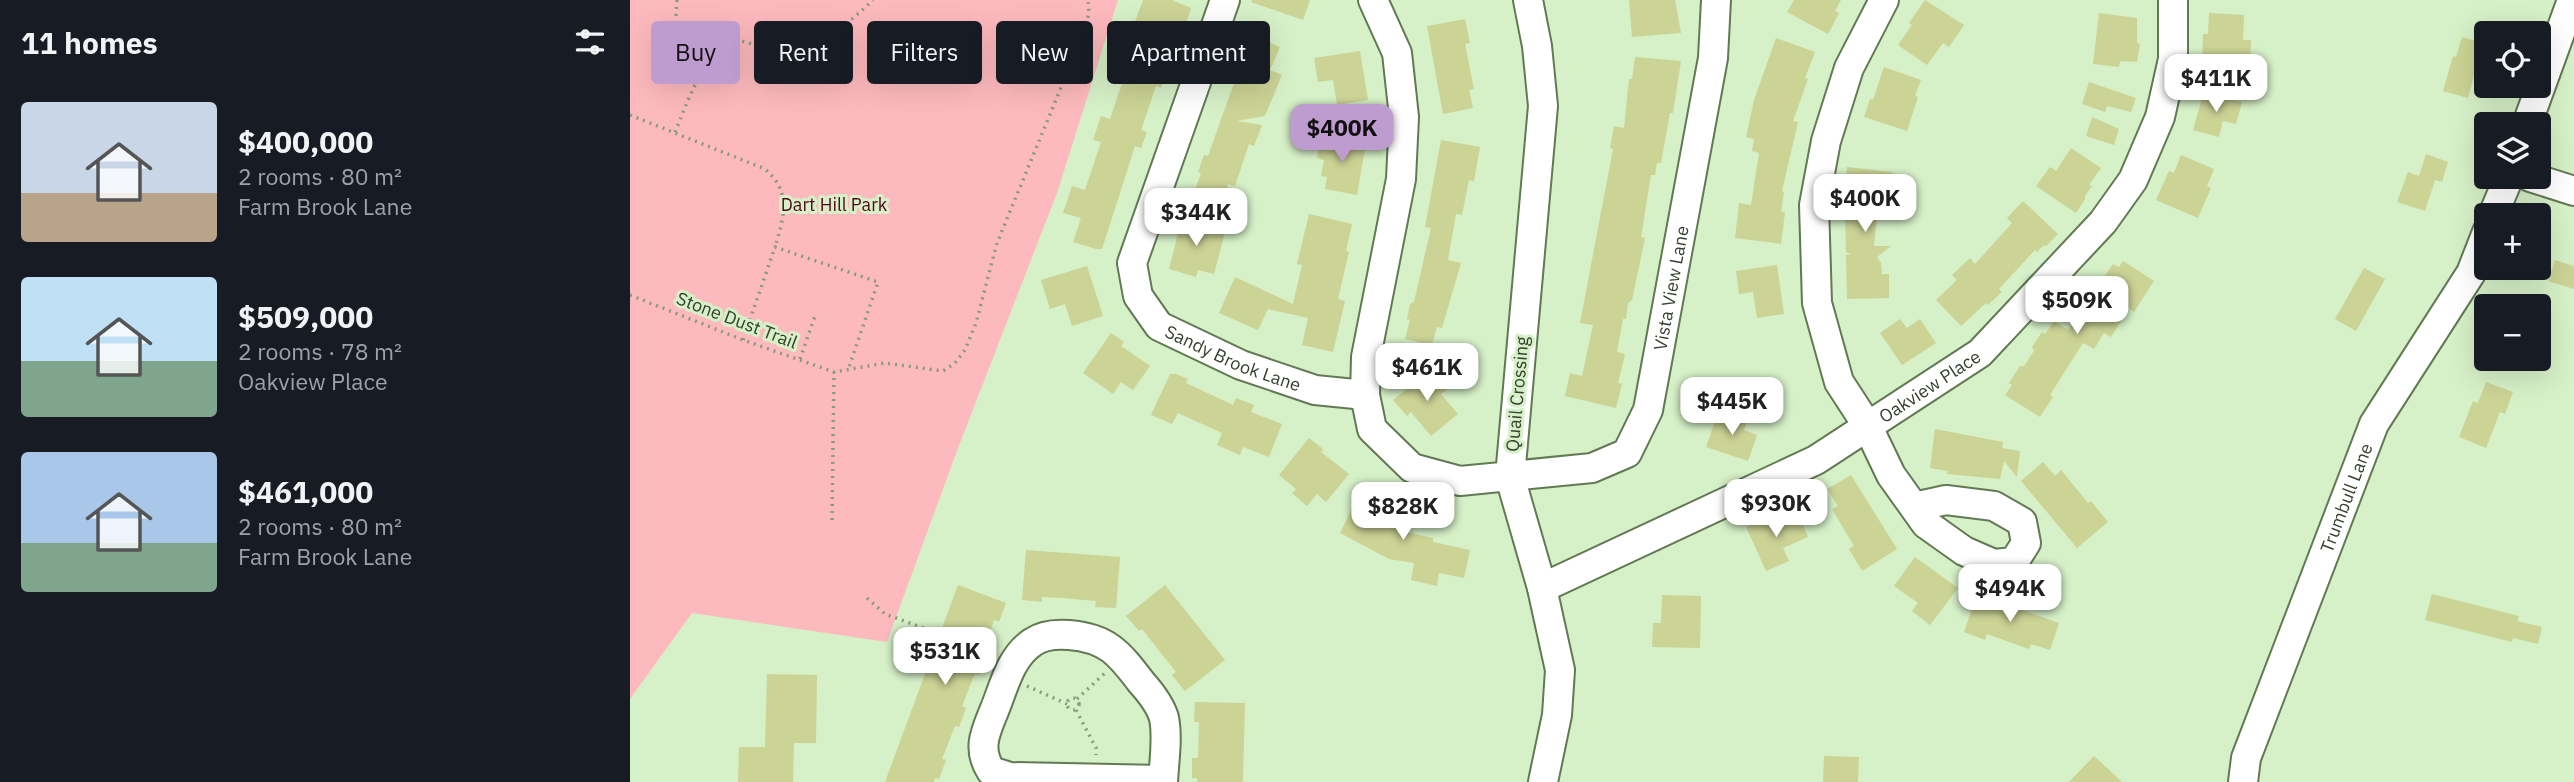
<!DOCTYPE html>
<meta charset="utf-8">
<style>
:root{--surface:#171b24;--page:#242831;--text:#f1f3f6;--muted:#9ea1a6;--accent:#be9cd0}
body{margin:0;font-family:"IBM Plex Sans",sans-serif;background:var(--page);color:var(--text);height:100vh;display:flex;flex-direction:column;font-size:26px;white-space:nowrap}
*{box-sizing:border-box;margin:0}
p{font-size:23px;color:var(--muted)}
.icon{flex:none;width:38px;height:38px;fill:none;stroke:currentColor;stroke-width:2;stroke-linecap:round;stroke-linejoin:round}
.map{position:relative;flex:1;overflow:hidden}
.side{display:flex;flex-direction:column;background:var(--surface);width:630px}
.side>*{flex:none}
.top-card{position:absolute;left:21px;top:21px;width:665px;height:63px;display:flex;gap:14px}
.tools{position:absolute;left:1844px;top:21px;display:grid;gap:14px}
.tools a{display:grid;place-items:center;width:77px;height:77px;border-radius:7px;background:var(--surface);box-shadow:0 7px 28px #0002;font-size:35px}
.price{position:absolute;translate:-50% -60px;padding:0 16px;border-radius:14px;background:#fff;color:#222;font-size:23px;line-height:46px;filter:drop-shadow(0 2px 4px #0008)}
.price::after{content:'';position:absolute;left:50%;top:42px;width:21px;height:16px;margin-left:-10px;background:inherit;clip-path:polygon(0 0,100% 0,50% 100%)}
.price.active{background:var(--accent);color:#111}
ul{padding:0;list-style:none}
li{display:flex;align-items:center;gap:21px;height:175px;padding:0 21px}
li span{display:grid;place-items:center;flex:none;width:196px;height:140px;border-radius:7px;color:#555}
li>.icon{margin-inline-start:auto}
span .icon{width:84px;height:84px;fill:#fffc;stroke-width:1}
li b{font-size:30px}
h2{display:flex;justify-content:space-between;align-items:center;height:84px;padding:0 21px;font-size:30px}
.tag{padding:0 24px;border-radius:7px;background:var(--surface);box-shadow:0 7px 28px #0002;font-size:24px;line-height:63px}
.tag.active{background:var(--accent);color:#111}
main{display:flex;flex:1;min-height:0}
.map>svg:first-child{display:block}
.green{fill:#fdbabe}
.building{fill:#cbd395}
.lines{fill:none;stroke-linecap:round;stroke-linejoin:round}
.minor-casing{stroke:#627954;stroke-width:32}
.path{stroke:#889b7e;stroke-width:3.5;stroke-dasharray:2 5;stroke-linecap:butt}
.minor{stroke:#fff;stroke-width:28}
.labels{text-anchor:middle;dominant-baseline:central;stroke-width:6;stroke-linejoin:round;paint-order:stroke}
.park-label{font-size:18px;fill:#56041a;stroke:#d6f0c7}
.street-label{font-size:18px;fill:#353f2f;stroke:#d6f0c7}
</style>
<main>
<section class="side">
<h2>11 homes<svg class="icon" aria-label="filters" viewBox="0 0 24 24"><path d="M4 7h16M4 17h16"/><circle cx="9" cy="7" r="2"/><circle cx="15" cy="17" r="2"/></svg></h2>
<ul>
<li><span style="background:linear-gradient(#c9d6e8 65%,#b9a48a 0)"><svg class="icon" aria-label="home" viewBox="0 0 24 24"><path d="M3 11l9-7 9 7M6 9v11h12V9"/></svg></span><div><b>$400,000</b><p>2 rooms · 80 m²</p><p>Farm Brook Lane</p></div></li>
<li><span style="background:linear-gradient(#bfe0f5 60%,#7fa58c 0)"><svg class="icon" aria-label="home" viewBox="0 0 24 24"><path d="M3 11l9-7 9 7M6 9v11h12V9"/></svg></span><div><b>$509,000</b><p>2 rooms · 78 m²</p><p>Oakview Place</p></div></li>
<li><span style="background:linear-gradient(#a9c7e8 65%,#7fa58c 0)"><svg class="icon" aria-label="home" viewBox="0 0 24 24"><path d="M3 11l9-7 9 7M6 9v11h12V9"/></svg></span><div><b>$461,000</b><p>2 rooms · 80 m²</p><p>Farm Brook Lane</p></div></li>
</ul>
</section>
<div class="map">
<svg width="1944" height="782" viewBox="0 0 1944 782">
<rect width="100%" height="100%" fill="#d6f0c7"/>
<!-- green -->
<polygon class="green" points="0,0 488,0 427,193 328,448 257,642 62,613 0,699"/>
<!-- building -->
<g class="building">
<polygon points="513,0 542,0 561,8 539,79 534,77 531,88 526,86 511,130 517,132 511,148 505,146 472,249 466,249 443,242 451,218 433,213 442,186 455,190 471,142 463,140 471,116 480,119 497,68 489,65"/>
<polygon points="622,0 680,0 673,20 621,2"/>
<polygon points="999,0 1045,0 1051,33 1002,37"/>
<polygon points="1164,0 1211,0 1205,11 1209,13 1198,34 1157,12"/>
<polygon points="1295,0 1334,25 1319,47 1313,43 1297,65 1268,45 1282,25 1279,23"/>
<polygon points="1469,13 1507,18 1507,43 1510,44 1507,62 1490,61 1489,67 1463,64"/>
<polygon points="1579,13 1614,15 1613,40 1621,40 1620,67 1572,65 1573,34 1578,34"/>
<polygon points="835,19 840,43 835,44 844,89 839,90 843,108 813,114 797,26"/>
<polygon points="622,35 650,47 640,70 652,75 635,116 607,121 632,125 624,146 619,144 605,186 598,184 593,200 565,190 571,173 568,172 574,155 578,156 604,83 601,82"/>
<polygon points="1832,37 1857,44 1854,66 1847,64 1838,98 1813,91 1823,56 1826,57"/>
<polygon points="1146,38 1185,52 1175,78 1178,79 1163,121 1168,122 1152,191 1154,192 1151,212 1155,212 1151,244 1105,238 1109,203 1121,205 1129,153 1122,151 1124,139 1116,137 1124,100"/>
<polygon points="730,51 738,100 707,105 703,80 688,82 684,58"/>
<polygon points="1005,57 1051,61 1043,113 1040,113 1031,163 1027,163 1025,175 1021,175 1011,237 1015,238 1002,300 998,303 996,319 993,319 987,352 995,354 988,383 992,384 986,408 935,396 940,373 952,376 963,325 950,323 983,149 980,148 984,126 994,128 999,79 1002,79"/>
<polygon points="1254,67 1291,80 1285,96 1288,97 1277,131 1234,117 1240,99 1243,100"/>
<polygon points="1459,82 1506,98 1501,112 1477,106 1475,112 1452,104"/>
<polygon points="1574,91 1612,102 1606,124 1593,121 1589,137 1563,130"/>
<polygon points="1462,117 1489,129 1484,145 1456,136"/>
<polygon points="691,136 736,143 727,195 695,189 697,177 691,176 694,160 687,158"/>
<polygon points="811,140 850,147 844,181 839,180 832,215 826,214 818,260 831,263 812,328 807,327 802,345 775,339 780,320 777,319 780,304 784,302 801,228 795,227"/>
<polygon points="1441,148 1471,168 1459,185 1462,186 1455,196 1455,199 1446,213 1406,186 1420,167 1426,171"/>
<polygon points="1796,154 1818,162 1812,182 1805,180 1795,211 1767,202 1778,172 1789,176"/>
<polygon points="1551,155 1584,169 1577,186 1581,188 1568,218 1526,200 1539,171 1544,173"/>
<polygon points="1217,167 1262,172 1259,196 1249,195 1244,246 1261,246 1247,257 1251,263 1252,274 1259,274 1259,298 1217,299 1216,255 1221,254 1216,252 1215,214 1218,184 1215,184"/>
<polygon points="1393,201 1428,234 1416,246 1414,245 1407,252 1405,250 1369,289 1372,292 1358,305 1356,303 1331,326 1306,300 1327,280 1322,275 1340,258 1345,264 1382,223 1377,218"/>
<polygon points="679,214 722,224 716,251 719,252 708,299 715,301 703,352 672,345 678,318 638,309 628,330 589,313 605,277 663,304 672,265 667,264"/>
<polygon points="552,217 585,226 584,229 595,232 584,274 568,270 566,277 539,269"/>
<polygon points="1925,260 1944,266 1944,289 1918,281"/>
<polygon points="1493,261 1524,281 1504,312 1499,308 1481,337 1474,333 1464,349 1453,343 1420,395 1423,397 1410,417 1375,395 1382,385 1379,383 1390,366 1394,366 1404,351 1402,347 1412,332 1415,334 1424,321 1438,330 1483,264 1489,267"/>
<polygon points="1147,265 1154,314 1127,318 1123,292 1109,294 1106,271"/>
<polygon points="457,266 473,316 442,326 435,304 420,309 411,280"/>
<polygon points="1734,268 1755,279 1726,331 1705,319"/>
<polygon points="1270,319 1277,328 1290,319 1306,343 1272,365 1250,333"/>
<polygon points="481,333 494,342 491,346 520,366 503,390 491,382 483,394 453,373"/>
<polygon points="801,369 817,389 811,394 828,414 801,436 781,412 777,416 763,400"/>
<polygon points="540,374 546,374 558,379 556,383 603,405 606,398 624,405 621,412 652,424 639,457 613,447 610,455 587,445 592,433 548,413 542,424 521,415"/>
<polygon points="1856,382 1883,392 1875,414 1870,412 1856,448 1829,437 1843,401 1848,403"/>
<polygon points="1097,412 1118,419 1114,430 1127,435 1118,461 1076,447 1085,421 1093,423"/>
<polygon points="1305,429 1373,442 1372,448 1390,451 1387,477 1374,461 1370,479 1317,474 1318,471 1300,468"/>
<polygon points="679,438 693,449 691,452 719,474 696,502 687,494 677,506 662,493 666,489 649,475"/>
<polygon points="1413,462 1425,476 1431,470 1458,503 1461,501 1478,522 1447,548 1391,481"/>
<polygon points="1221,475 1267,549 1232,571 1219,549 1224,546 1202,509 1208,506 1197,489"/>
<polygon points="728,496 755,510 758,504 780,515 772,531 803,538 803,542 840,550 834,578 809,573 807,586 781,580 784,563 759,559 710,533"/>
<polygon points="1167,511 1178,537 1153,548 1159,561 1136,571 1116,527 1132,520 1135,525"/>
<polygon points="396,550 490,557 486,608 465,607 466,601 432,598 412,597 412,602 392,600"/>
<polygon points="1285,557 1328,588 1300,625 1282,611 1288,603 1264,586"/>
<polygon points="328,585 376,603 369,622 364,620 352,654 356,655 349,675 345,673 332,706 336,708 329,727 325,726 312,759 316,760 309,779 305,778 304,782 255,782"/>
<polygon points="535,585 595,660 555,691 542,675 546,672 512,629 509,631 496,616"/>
<polygon points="1347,594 1429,623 1420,650 1401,644 1399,649 1357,634 1355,640 1334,632"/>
<polygon points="1802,594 1889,616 1887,621 1912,627 1908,644 1883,638 1882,642 1795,620"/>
<polygon points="1032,595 1071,596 1070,648 1022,647 1023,623 1031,623"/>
<polygon points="137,674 187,675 186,743 164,743 163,782 108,782 109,747 135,747"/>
<polygon points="565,702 615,703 613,782 567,782 567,778 562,778 562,758 568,758 569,722 564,722"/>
<polygon points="1194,756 1229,757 1228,782 1193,782"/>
<polygon points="1464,756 1492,782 1439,782"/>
</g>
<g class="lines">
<defs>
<g id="minor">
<path id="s1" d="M595,0l-93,263 6,33 21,30 82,39 74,25 50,5"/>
<path id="s2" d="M743,0l24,53 7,64 -3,62 -35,178 -1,38 7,34 40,39 48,13 132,-13 35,-15 21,-43 65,-352 3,-58"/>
<polyline points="898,0 907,46 913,106 880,477 912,588 930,670 927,715 913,782"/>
<polyline points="1254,0 1219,68 1196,141 1184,205 1187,303 1209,382 1237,425 1261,475 1296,524 1334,551 1364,564 1384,562 1396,543 1392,522 1364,506 1316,500 1284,507"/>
<polyline points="1897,124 1942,0"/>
<polyline points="1900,177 1944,191"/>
<polyline points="1863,215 1879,177"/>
<path id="s3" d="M912,588l274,-128 164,-107 123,-131 30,-42 27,-63 13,-58v-59"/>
<path d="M533,782c1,-21 5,-44 1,-64 -4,-14 -14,-26 -23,-36 -22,-29 -34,-44 -72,-47 -13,-1 -26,0 -36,7 -23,15 -29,45 -39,69 -9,22 -17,38 -3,60l19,6 153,3"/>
<path id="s4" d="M1613,782l3,-24 128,-334 97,-151 16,-41"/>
</g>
</defs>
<!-- minor casing -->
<use href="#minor" class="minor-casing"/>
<!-- path -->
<g class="path">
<polyline points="47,0 44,43 47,55 68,77"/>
<path d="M0,115l135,54c27,23 19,48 10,78"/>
<path d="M45,132c11,-26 28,-78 58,-90 11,-4 25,6 36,8 39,8 78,-25 104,-50"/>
<polyline points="0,295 113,340 204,372 255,363 313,371 325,363 335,350 346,323 367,243 449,44 459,14 458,0"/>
<polyline points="113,340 145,247 248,282 218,370"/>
<polyline points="170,359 186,313"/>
<polyline points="202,520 204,372"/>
<polyline points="237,598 255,614 362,653"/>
<polyline points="397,686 437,704"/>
<circle cx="443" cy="704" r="6"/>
<polyline points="447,699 475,673"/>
<polyline points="446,710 466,748 466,755"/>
</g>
<!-- minor -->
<use href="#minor" class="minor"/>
</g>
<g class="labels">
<!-- park labels -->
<g class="park-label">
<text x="204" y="204">Dart Hill Park</text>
</g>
<!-- street labels -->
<g class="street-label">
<text stroke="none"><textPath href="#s2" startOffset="887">Vista View Lane</textPath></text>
<text transform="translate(107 320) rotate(21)">Stone Dust Trail</text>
<text stroke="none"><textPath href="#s1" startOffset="430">Sandy Brook Lane</textPath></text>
<text stroke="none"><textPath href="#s3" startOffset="438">Oakview Place</textPath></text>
<text transform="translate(887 394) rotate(-85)">Quail Crossing</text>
<text stroke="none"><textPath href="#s4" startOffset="303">Trumbull Lane</textPath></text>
</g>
</g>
</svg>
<div class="tools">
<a><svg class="icon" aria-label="locate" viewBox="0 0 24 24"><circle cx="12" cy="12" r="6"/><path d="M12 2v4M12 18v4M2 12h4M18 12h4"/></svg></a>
<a><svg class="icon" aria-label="layers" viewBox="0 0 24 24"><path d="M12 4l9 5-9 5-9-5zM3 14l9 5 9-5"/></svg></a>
<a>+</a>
<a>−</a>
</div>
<b class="price" style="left:1586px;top:114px">$411K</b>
<b class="price active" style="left:712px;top:164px">$400K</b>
<b class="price" style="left:1235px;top:234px">$400K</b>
<b class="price" style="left:566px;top:248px">$344K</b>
<b class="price" style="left:1447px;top:336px">$509K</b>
<b class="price" style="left:797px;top:403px">$461K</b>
<b class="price" style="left:1102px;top:437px">$445K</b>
<b class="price" style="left:1146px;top:539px">$930K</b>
<b class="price" style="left:773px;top:542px">$828K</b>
<b class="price" style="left:1380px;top:624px">$494K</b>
<b class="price" style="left:315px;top:687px">$531K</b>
<div class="top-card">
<a class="tag active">Buy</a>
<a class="tag">Rent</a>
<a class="tag">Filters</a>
<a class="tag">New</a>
<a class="tag">Apartment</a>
</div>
</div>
</main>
